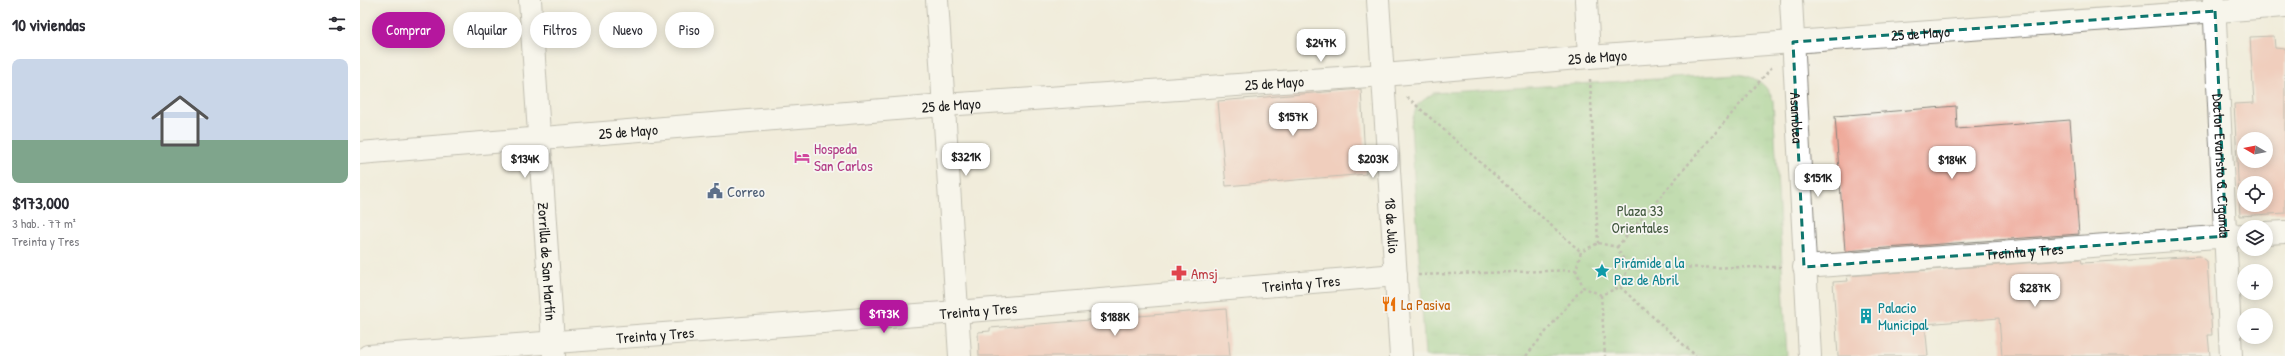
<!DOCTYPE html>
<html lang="es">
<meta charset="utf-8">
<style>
:root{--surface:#fff;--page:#f2f2f3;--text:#2b2b33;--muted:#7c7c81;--accent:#b5179e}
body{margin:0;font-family:"Patrick Hand",sans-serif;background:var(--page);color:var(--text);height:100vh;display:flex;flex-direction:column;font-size:15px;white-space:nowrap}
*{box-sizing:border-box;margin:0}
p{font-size:13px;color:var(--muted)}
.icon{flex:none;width:22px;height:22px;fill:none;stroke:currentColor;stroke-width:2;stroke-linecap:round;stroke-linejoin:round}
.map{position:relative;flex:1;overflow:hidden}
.sheet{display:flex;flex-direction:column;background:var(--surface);width:360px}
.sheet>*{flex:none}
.guide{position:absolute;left:12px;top:12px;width:380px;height:36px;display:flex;gap:8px}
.needle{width:26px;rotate:279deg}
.buttons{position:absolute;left:1877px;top:132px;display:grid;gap:8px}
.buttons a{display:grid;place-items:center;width:36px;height:36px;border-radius:50%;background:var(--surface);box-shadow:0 2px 10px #0003;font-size:20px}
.price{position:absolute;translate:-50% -34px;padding:0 9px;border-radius:8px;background:#fff;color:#222;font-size:13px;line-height:26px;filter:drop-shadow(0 1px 2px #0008)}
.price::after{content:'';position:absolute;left:50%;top:24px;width:12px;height:9px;margin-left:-6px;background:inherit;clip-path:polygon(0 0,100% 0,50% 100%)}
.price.on{background:var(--accent);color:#fff}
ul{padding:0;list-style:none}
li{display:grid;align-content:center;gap:8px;height:212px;padding:0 12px}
li span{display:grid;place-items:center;height:124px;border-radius:8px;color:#555}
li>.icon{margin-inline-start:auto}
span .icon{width:72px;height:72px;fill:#fffc;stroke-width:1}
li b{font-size:17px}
h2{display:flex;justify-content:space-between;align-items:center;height:48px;padding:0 12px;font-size:17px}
.chip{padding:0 14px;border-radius:18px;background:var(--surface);box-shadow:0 2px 10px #0003;font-size:14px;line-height:36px}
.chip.on{background:var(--accent);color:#fff}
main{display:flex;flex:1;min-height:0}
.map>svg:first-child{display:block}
.grass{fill:url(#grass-tufts);stroke:#52724c}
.building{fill:#efa899;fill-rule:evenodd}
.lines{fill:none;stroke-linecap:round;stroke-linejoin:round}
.street-casing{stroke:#86847c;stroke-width:24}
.path{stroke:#86847c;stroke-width:2.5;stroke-dasharray:3 3;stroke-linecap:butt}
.street{stroke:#fff;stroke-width:22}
.marked{fill:none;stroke:#0f766e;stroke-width:3;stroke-dasharray:8 5;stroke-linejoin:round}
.labels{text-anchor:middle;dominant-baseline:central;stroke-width:3.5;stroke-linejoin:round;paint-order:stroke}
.street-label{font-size:15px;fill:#1c1c1c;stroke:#f6f6f2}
.hotel-label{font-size:15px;fill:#b23c85;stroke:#f6f6f2;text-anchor:start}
.service-label{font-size:15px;fill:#4e5e75;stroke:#f6f6f2;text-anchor:start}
.park-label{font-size:15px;fill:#42583e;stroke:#f6f6f2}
.culture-label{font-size:15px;fill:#0d838f;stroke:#f6f6f2;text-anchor:start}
.health-label{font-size:15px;fill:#be3a42;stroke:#f6f6f2;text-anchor:start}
.food-label{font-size:15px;fill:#c56008;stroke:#f6f6f2;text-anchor:start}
</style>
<main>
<section class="sheet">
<h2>10 viviendas<svg class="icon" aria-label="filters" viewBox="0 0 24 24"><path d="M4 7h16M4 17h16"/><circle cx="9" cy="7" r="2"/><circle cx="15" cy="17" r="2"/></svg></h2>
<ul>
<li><span style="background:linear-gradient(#c9d6e8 65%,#7fa58c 0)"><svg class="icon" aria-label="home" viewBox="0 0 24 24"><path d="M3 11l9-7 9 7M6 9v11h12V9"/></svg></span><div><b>$173,000</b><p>3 hab. · 77 m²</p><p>Treinta y Tres</p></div></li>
</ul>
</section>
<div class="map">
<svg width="1925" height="356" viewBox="0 0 1925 356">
<defs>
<pattern id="grass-tufts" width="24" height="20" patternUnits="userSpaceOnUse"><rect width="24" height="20" fill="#89c77d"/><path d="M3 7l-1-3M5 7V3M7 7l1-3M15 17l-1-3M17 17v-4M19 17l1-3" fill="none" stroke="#76aa6b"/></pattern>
</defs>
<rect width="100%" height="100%" fill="#f6f6f2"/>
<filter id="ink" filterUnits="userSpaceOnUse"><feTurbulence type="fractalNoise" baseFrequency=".025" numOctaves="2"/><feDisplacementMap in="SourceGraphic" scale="8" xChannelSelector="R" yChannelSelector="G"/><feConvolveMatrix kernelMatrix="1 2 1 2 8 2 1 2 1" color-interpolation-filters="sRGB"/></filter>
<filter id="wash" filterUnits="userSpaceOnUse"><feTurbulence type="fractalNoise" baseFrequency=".012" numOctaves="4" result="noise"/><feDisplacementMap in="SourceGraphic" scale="16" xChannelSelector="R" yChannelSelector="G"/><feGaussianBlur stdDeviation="0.9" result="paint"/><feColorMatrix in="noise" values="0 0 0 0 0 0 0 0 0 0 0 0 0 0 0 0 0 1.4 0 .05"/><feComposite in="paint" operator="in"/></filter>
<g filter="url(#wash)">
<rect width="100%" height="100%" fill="#f1ecdb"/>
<!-- grass -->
<path class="grass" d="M1376,74c19,2 30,9 37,26l14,256h-362l-14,-231 6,-20 16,-12z"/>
<g id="blocks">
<!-- building -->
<g class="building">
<path d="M1914,36l1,12 10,1v164l-45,3 -6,-112 20,-1 -4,-66zM1884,139h22v22h-22zM1884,183h22v22h-22z"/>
<polygon points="1001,89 1006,174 866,186 858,101"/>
<polygon points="1596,106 1597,129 1710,120 1719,234 1485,251 1475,116"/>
<polygon points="1840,256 1847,261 1852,335 1848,335 1850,356 1642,356 1639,318 1565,324 1568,356 1478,356 1473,282 1488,281 1487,276 1721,259 1722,263"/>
<polygon points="866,309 870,356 619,356 618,332 630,331 630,328"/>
</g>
</g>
</g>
<g filter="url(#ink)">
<use href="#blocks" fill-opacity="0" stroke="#86847c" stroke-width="1"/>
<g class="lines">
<defs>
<g id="street">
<path id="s1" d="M170,0l24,356"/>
<polyline points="577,0 600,356"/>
<path id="s2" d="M1018,0l23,356"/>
<polyline points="1226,0 1229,57"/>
<path id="s3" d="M1431,0l19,356"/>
<path id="s4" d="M1854,0l17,356"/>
<path id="s5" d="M0,153l584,-48 440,-30 205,-18 696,-51"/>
<polyline points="1906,233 1925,232"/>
<path id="s6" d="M1444,267l440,-32"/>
<path id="s7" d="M8,356l589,-44 439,-37"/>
</g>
</defs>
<!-- street casing -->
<use href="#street" class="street-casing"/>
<!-- path -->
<g class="path">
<polyline points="1230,79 1238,243"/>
<polyline points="1047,97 1221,252"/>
<polygon points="1238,243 1257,247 1268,268 1260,287 1241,295 1223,287 1216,270 1221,252"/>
<polyline points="1257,247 1412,67"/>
<polyline points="1268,268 1422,267"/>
<polyline points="1058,275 1216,270"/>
<polyline points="1260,287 1336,356"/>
<polyline points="1241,295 1245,356"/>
<polyline points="1166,356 1223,287"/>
</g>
<!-- street -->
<use href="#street" class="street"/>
</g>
</g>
<!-- marked area -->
<path d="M0 0H1925V356H0ZM1855,11l11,225 -422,31 -11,-225z" fill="#f1ecdb" fill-opacity=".55" fill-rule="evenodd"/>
<path class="marked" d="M1855,11l11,225 -422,31 -11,-225z"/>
<!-- icons -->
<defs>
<symbol id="hotel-bare" viewBox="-9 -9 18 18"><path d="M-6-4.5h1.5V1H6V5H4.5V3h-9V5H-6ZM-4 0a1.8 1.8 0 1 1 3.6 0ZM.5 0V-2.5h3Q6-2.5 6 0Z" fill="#d1479c" stroke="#f6f6f2" stroke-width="2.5" paint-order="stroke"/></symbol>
<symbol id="civic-bare" viewBox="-9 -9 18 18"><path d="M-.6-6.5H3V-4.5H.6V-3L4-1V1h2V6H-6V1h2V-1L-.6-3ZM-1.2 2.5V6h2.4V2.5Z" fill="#5c6f8a" stroke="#f6f6f2" stroke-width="2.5" paint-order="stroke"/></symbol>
<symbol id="sight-bare" viewBox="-9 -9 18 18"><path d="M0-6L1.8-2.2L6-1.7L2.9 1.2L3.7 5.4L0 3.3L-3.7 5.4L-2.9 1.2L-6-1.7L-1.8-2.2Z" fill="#0f9aa8" stroke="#f6f6f2" stroke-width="2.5" paint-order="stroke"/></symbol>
<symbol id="pharmacy-bare" viewBox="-9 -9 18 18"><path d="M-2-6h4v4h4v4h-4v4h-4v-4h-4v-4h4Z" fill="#e0444e" stroke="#f6f6f2" stroke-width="2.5" paint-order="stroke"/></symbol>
<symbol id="restaurant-bare" viewBox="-9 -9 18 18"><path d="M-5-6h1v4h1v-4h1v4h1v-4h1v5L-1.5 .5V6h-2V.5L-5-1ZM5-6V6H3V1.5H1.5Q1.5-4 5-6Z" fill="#e8710a" stroke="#f6f6f2" stroke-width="2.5" paint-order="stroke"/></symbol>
<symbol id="building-bare" viewBox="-9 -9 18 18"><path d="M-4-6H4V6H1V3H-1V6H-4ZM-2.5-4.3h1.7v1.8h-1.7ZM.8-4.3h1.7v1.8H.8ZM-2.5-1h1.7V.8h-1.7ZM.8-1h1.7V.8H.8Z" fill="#0f9aa8" stroke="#f6f6f2" stroke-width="2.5" paint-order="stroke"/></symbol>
</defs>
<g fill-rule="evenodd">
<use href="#hotel-bare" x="431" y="146" width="22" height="22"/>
<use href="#civic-bare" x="344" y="180" width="22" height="22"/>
<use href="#sight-bare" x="1231" y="260" width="22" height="22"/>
<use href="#pharmacy-bare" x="808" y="262" width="22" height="22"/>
<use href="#restaurant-bare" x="1018" y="293" width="22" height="22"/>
<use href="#building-bare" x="1495" y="305" width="22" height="22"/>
</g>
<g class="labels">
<!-- street labels -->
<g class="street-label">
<text stroke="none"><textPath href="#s5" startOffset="1565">25 de Mayo</textPath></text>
<text stroke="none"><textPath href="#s5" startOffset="1241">25 de Mayo</textPath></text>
<text stroke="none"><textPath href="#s5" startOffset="917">25 de Mayo</textPath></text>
<text stroke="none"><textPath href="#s5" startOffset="593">25 de Mayo</textPath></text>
<text stroke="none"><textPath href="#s3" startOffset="118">Asamblea</textPath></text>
<text stroke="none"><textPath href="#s5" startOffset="269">25 de Mayo</textPath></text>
<text stroke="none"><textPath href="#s4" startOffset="166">Doctor Evaristo G. Ciganda</textPath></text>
<text stroke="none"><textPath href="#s2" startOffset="226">18 de Julio</textPath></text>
<text stroke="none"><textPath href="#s6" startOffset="221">Treinta y Tres</textPath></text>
<text stroke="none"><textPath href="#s1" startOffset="262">Zorrilla de San Martín</textPath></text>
<text stroke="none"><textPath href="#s7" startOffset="936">Treinta y Tres</textPath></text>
<text stroke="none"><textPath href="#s7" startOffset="612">Treinta y Tres</textPath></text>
<text stroke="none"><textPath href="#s7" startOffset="288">Treinta y Tres</textPath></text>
</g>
<!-- hotel labels -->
<g class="hotel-label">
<text x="454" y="148">Hospeda<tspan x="454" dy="17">San Carlos</tspan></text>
</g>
<!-- service labels -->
<g class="service-label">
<text x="367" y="191">Correo</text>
</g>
<!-- park labels -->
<g class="park-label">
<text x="1280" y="210">Plaza 33<tspan x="1280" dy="17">Orientales</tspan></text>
</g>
<!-- culture labels -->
<g class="culture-label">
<text x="1254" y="262">Pirámide a la<tspan x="1254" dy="17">Paz de Abril</tspan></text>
<text x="1518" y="307">Palacio<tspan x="1518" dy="17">Municipal</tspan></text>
</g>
<!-- health labels -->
<g class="health-label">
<text x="831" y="273">Amsj</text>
</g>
<!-- food labels -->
<g class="food-label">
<text x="1041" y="304">La Pasiva</text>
</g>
</g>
</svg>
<div class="buttons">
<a><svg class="needle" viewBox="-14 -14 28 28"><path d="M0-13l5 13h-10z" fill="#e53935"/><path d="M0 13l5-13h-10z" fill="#7c7c81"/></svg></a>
<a><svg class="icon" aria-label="locate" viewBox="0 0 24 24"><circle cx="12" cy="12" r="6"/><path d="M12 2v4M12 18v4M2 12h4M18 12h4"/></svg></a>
<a><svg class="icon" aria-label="layers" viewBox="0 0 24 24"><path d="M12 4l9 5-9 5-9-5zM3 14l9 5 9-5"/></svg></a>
<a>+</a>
<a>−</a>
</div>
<b class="price" style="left:961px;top:63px">$247K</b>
<b class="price" style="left:933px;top:137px">$157K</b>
<b class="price" style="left:606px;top:177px">$321K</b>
<b class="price" style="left:165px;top:179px">$134K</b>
<b class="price" style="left:1013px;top:179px">$203K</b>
<b class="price" style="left:1592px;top:180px">$184K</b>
<b class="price" style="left:1458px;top:198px">$151K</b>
<b class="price" style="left:1675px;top:308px">$287K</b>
<b class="price on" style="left:524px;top:334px">$173K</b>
<b class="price" style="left:755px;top:337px">$188K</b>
<div class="guide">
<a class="chip on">Comprar</a>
<a class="chip">Alquilar</a>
<a class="chip">Filtros</a>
<a class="chip">Nuevo</a>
<a class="chip">Piso</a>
</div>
</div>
</main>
